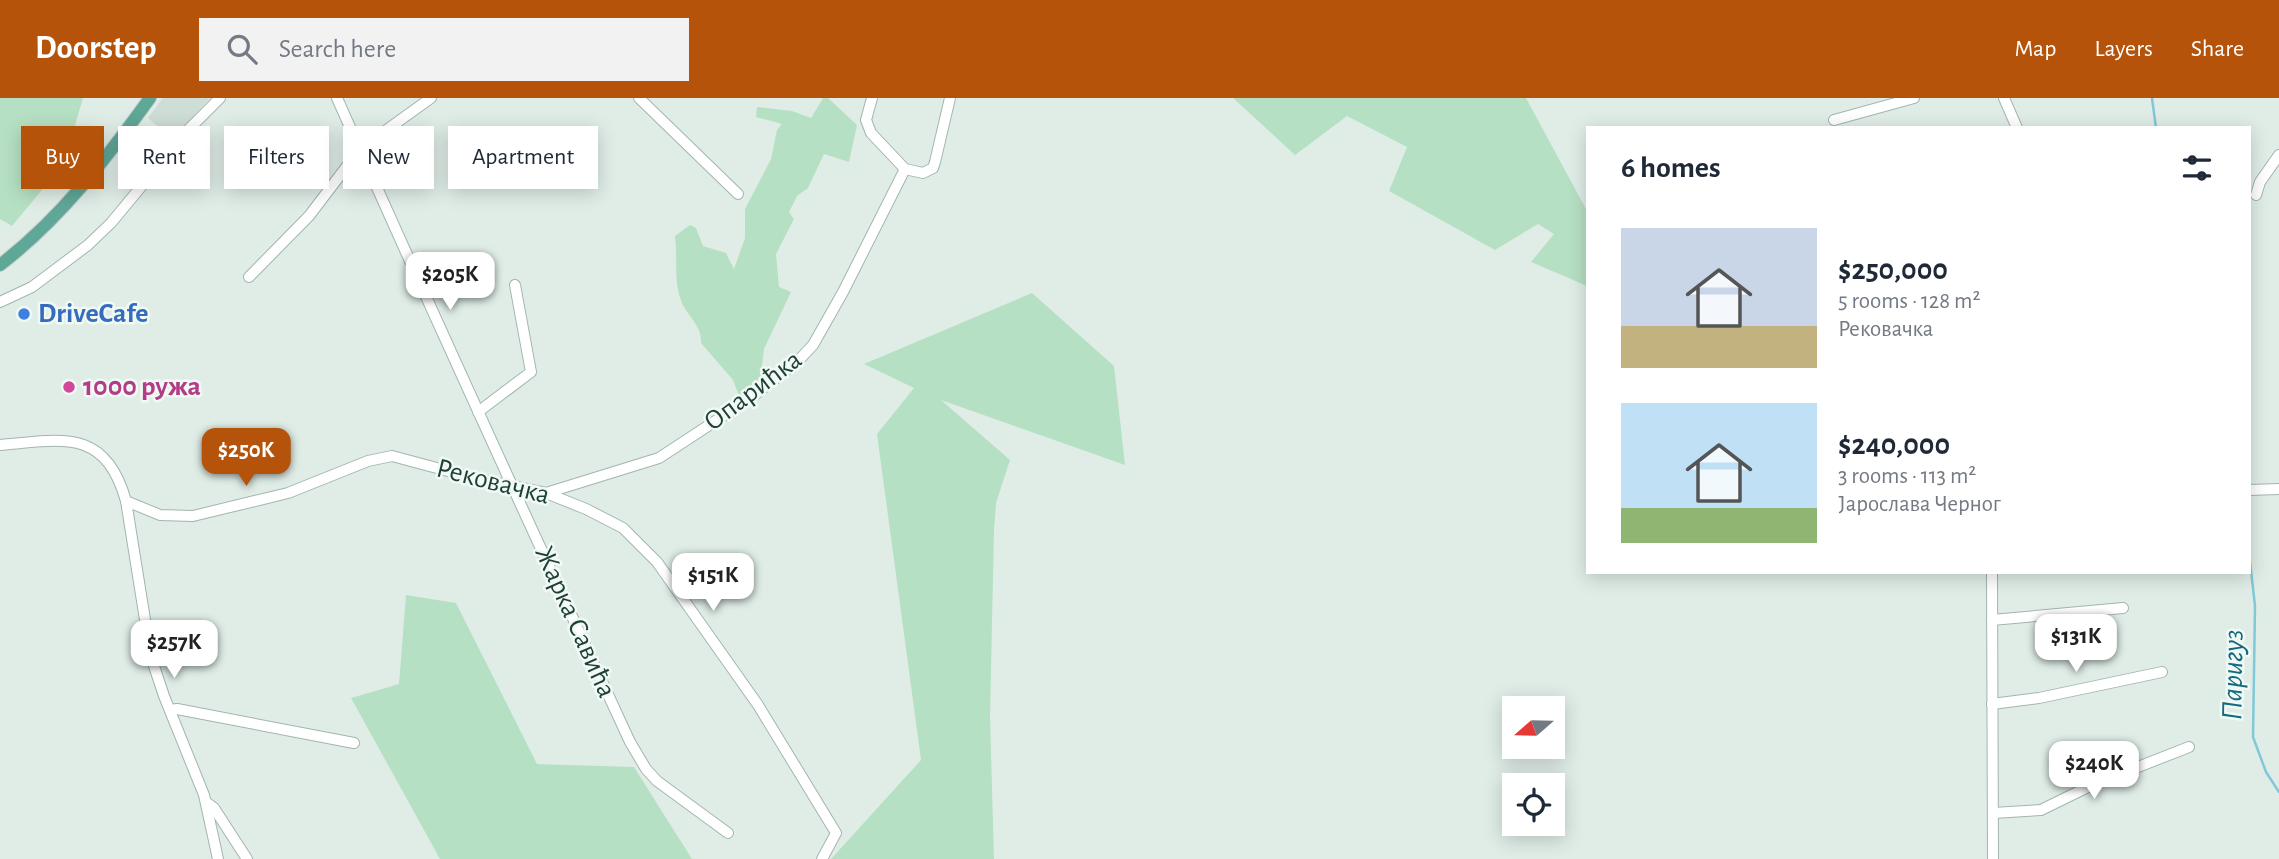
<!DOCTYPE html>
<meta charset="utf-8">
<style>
:root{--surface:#fff;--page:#f2f2f3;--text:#1f2937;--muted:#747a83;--accent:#b45309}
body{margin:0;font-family:"Alegreya Sans",sans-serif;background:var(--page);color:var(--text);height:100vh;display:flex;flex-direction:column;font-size:26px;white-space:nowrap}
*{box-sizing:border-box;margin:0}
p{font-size:23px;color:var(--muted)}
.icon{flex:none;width:38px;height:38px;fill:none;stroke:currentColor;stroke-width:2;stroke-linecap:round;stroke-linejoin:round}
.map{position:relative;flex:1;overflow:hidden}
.panel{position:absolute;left:1586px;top:28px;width:665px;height:448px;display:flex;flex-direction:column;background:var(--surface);border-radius:0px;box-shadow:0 4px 18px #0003}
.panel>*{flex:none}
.banner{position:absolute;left:21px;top:28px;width:665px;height:63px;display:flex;gap:14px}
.needle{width:46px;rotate:250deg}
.controls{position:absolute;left:1502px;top:598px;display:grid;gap:14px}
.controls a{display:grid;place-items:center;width:63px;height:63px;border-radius:0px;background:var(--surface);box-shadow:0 4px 18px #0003;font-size:35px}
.price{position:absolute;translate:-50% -60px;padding:0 16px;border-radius:14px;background:#fff;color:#222;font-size:23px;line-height:46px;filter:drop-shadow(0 2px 4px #0008)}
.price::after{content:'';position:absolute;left:50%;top:42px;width:21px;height:16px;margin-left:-10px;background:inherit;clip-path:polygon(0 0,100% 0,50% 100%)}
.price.current{background:var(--accent);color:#fff}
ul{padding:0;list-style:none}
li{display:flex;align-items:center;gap:21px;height:175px;padding:0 35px}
li span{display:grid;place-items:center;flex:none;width:196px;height:140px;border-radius:0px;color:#555}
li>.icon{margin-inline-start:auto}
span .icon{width:84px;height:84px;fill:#fffc;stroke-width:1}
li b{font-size:30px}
h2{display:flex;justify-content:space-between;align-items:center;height:84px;padding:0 35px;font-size:30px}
.pill{padding:0 24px;border-radius:0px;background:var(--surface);box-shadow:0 4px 18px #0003;font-size:24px;line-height:63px}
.pill.current{background:var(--accent);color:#fff}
header{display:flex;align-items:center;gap:42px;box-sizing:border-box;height:98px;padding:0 35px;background:var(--accent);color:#fff}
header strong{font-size:33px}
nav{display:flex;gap:38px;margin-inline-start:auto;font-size:24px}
.search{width:490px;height:63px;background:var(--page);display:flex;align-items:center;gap:18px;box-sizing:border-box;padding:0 24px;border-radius:0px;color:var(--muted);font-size:26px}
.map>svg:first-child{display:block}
.built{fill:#ceddd6}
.green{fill:#b6e0c3}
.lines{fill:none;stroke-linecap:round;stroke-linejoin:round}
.stream{stroke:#81c8d8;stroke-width:2.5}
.minor-casing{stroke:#a2b5af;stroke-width:12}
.major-casing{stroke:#c0c9c7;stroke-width:14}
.minor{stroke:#fff;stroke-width:10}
.major{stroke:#5fa797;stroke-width:12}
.shop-dot{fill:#3f7fe0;stroke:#f1f9f5;stroke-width:2.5}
.hotel-dot{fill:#d1479c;stroke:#f1f9f5;stroke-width:2.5}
.labels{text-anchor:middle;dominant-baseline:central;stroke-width:5;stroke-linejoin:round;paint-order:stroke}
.shop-label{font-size:28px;font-weight:bold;fill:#366cbe;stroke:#f1f9f5;text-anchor:start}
.hotel-label{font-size:28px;font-weight:bold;fill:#b23c85;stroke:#f1f9f5;text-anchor:start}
.street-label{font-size:28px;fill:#1e3f37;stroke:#f1f9f5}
.water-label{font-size:30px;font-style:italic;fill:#126b81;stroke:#f1f9f5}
</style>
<header>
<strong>Doorstep</strong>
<div class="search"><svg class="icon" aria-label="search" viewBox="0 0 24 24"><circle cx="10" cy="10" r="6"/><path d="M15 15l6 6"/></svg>Search here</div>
<nav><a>Map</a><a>Layers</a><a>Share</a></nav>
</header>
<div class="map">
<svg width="2279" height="761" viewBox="0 0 2279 761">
<rect width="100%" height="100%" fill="#e0ede7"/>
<!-- built -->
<polygon class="built" points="163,0 210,0 172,41 148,20"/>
<!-- green -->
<g class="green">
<polygon points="0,0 83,0 64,65 12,128 0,121"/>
<path d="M823,0h5l29,27 -8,37 -25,-8 -16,34 -11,8 -8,16 5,7 -18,35 3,33 12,5 -27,57 -2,17 10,11 -32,21 -7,-18 -32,-37c1,-17 -12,-25 -19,-40 -9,-21 -4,-44 -7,-67l15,-11 6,3 7,18 23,7 8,16 11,-31v-29l26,-50 6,-29 5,-6 -26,-7 1,-10 35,4 19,7z"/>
<polygon points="1233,0 1526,0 1587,113 1587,188 1531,164 1554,136 1538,126 1495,152 1389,93 1407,49 1347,18 1295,57"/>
<polygon points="1032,195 1114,268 1125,367 941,302 1010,362 996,405 994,433 990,619 994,761 831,761 921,662 877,336 914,290 864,266"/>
<polygon points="406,497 456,505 537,666 634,669 692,761 440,761 351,600 399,586"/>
</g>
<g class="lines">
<!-- stream -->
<g class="stream">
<polyline points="2152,0 2156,30"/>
<polyline points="2249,455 2255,508 2253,639 2266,674 2279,694"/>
</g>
<defs>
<g id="minor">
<path d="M337,0c96,216 194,430 293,644l16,27 11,12 71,52"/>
<polyline points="639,0 738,96"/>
<polyline points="872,0 866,22 871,35 905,71 923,75 933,70 935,64 950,0"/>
<polyline points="2004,0 2017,30"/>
<polyline points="1834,22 1914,0"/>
<polyline points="2256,97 2260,84 2279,57"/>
<polyline points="249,179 309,118 360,51 431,0"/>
<polyline points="0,204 32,189 88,147 111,125 188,32 220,0"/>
<polyline points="478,314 531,274 515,187"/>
<path d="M0,347c62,-5 105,-18 126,56l34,14 33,1 95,-23 80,-32 24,-5 86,23 68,14 40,16 37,19 34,34 101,143 78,128 -14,26"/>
<polyline points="2249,392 2279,391"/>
<polyline points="546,395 659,360 752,299 797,264 813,247 843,194 905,71"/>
<polyline points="126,403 151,559 164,598 204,697 218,761"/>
<polyline points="1992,474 1993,761"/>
<polyline points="1992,522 2123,510"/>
<polyline points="1992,606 2039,600 2162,574"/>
<polyline points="170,612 177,611 354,645"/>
<polyline points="206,704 214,710 247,761"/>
<polyline points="1993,715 2041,712 2092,687 2189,649"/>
</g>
<path id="major" d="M0,167c61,-47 105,-105 150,-167"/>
</defs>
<!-- minor casing -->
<use href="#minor" class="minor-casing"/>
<!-- major casing -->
<use href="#major" class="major-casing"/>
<!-- minor -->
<use href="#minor" class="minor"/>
<!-- major -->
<use href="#major" class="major"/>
</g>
<!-- markers -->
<circle class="shop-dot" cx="24" cy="216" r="7"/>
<circle class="hotel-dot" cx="69" cy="289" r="7"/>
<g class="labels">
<!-- shop labels -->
<g class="shop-label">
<text x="38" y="216">DriveCafe</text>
</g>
<!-- hotel labels -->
<g class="hotel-label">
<text x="83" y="289">1000 ружа</text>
</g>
<!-- street labels -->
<g class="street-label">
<text transform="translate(753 293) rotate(-37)">Опарићка</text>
<text transform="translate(493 384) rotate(14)">Рековачка</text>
<text transform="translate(575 524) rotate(66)">Жарка Савића</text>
</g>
<!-- water labels -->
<g class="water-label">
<text transform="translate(2233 577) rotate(-89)">Паригуз</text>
</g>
</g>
</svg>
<div class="controls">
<a><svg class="needle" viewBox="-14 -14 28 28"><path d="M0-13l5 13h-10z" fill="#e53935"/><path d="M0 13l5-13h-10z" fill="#747a83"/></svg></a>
<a><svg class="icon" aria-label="locate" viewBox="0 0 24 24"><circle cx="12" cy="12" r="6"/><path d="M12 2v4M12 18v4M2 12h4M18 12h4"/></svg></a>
</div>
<b class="price" style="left:450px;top:214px">$205K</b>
<b class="price current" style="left:246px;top:390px">$250K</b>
<b class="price" style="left:713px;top:515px">$151K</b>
<b class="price" style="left:2076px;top:576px">$131K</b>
<b class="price" style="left:174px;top:582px">$257K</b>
<b class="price" style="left:2094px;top:703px">$240K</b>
<div class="banner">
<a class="pill current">Buy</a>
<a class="pill">Rent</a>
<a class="pill">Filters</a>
<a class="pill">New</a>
<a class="pill">Apartment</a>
</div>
<section class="panel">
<h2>6 homes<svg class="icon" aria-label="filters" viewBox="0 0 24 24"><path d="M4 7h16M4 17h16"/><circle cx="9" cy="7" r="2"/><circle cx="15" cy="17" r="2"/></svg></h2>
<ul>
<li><span style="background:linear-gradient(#c9d6e8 70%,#c2b280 0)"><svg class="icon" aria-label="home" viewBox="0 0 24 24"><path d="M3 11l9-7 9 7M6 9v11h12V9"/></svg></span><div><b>$250,000</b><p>5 rooms · 128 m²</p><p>Рековачка</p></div></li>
<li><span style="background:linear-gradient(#bfe0f5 75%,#8fb573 0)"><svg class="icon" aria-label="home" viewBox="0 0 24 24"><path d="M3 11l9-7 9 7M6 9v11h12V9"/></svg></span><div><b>$240,000</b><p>3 rooms · 113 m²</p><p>Јарослава Черног</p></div></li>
</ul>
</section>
</div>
